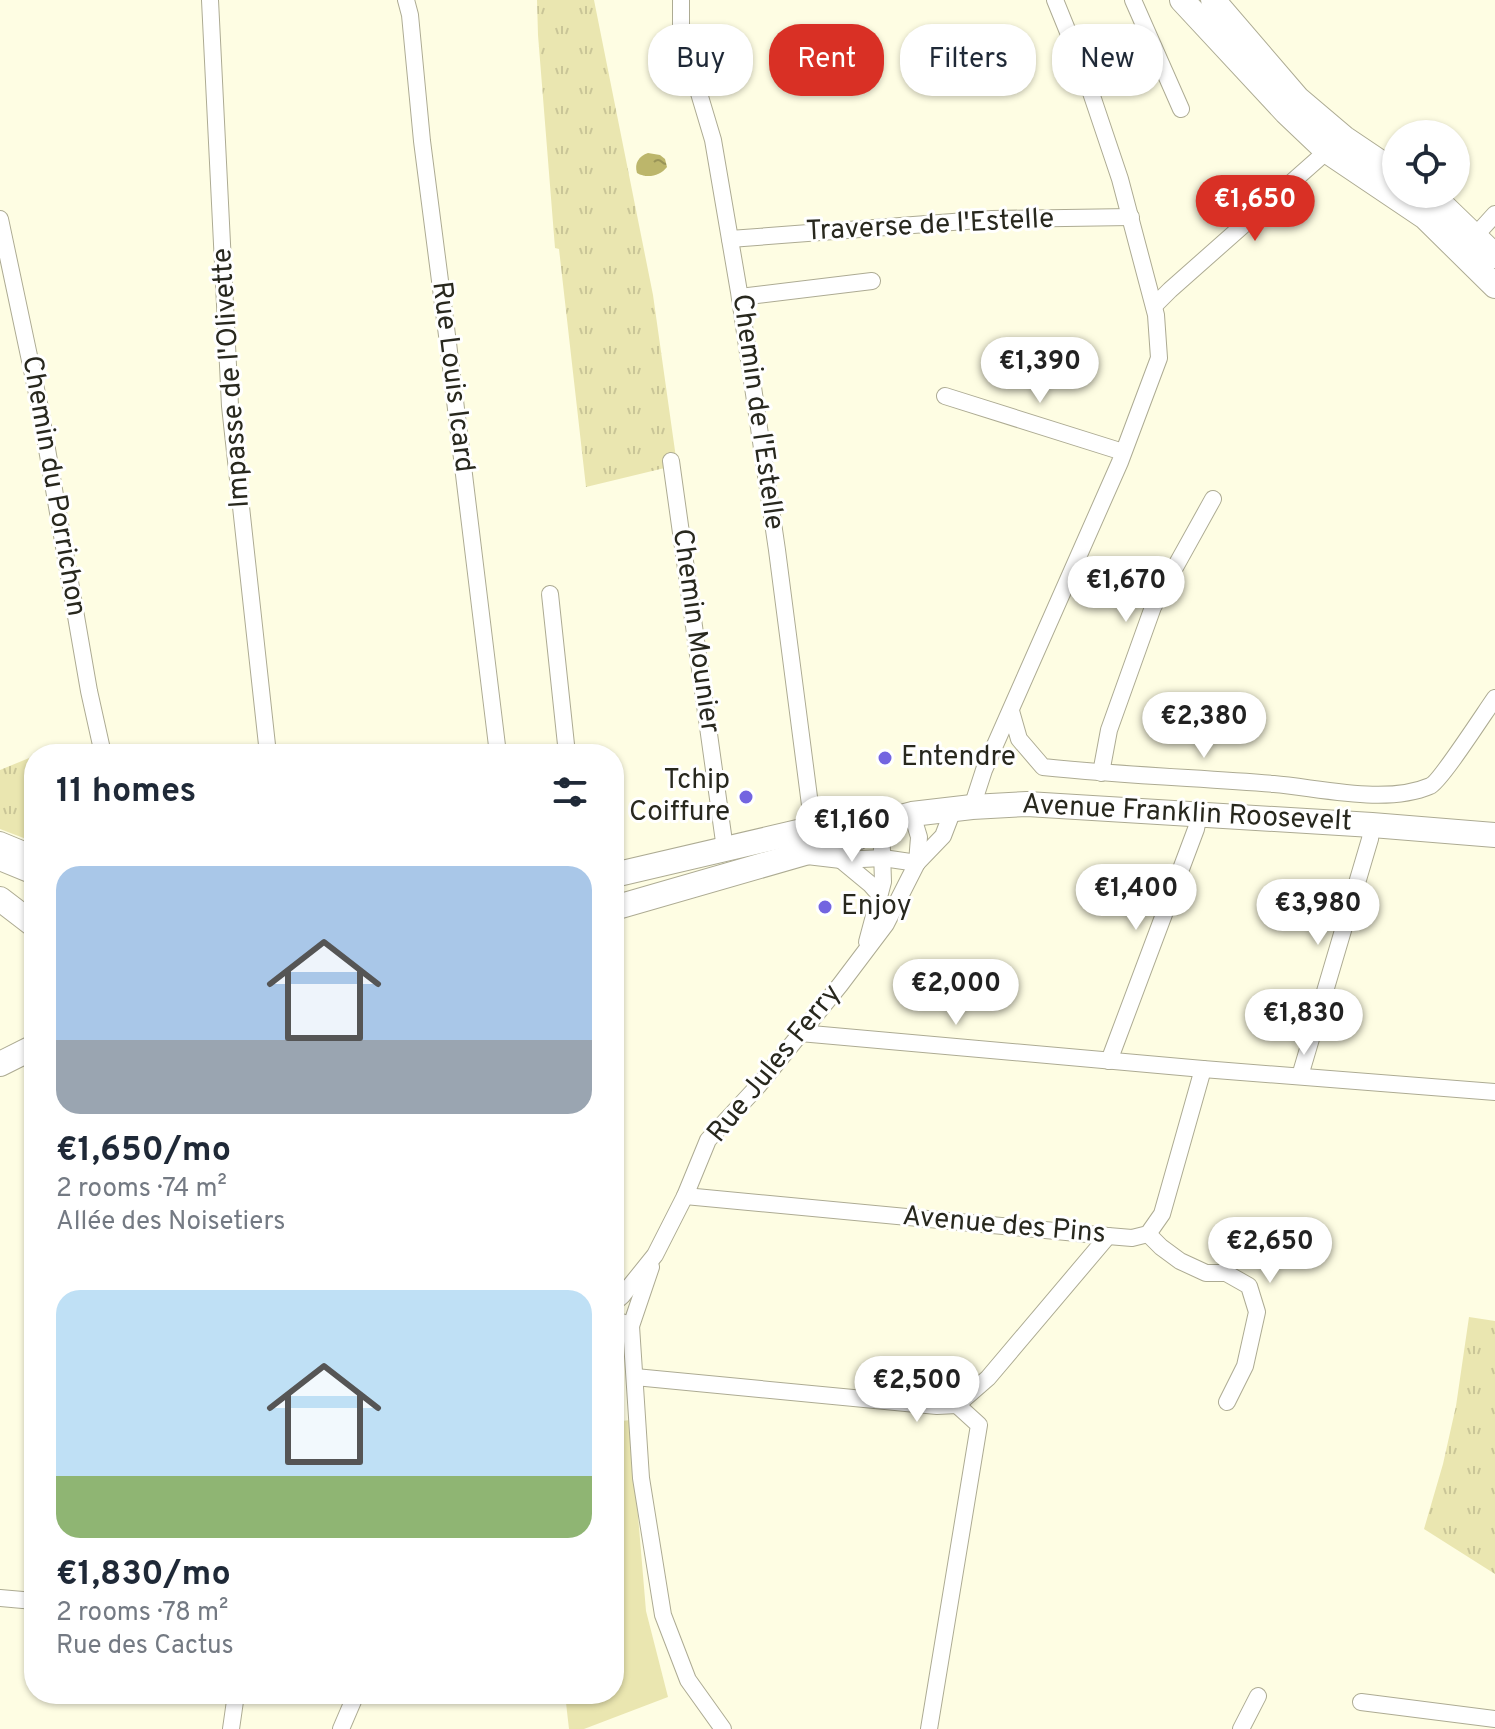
<!DOCTYPE html>
<meta charset="utf-8">
<style>
:root{--surface:#fff;--page:#f6f6f7;--text:#1f2937;--muted:#747a83;--accent:#d93025}
body{margin:0;font-family:Overpass,sans-serif;background:var(--page);color:var(--text);height:100vh;display:flex;flex-direction:column;font-size:30px;white-space:nowrap}
*{box-sizing:border-box;margin:0}
p{font-size:26px;color:var(--muted)}
.icon{flex:none;width:44px;height:44px;fill:none;stroke:currentColor;stroke-width:2;stroke-linecap:round;stroke-linejoin:round}
.map{position:relative;flex:1;overflow:hidden}
.sheet{position:absolute;left:24px;top:744px;width:600px;height:960px;display:flex;flex-direction:column;background:var(--surface);border-radius:32px;box-shadow:0 2px 6px #0004}
.sheet>*{flex:none}
.hud{position:absolute;left:648px;top:24px;width:726px;height:72px;display:flex;gap:16px}
.fabs{position:absolute;left:1382px;top:120px;display:grid;gap:16px}
.fabs a{display:grid;place-items:center;width:88px;height:88px;border-radius:50%;background:var(--surface);box-shadow:0 2px 6px #0004;font-size:40px}
.price{position:absolute;translate:-50% -68px;padding:0 18px;border-radius:28px;background:#fff;color:#222;font-size:26px;line-height:52px;filter:drop-shadow(0 2px 4px #0008)}
.price::after{content:'';position:absolute;left:50%;top:48px;width:24px;height:18px;margin-left:-12px;background:inherit;clip-path:polygon(0 0,100% 0,50% 100%)}
.price.selected{background:var(--accent);color:#fff}
ul{padding:0;list-style:none}
li{display:grid;align-content:center;gap:16px;height:424px;padding:0 32px}
li span{display:grid;place-items:center;height:248px;border-radius:24px;color:#555}
li>.icon{margin-inline-start:auto}
span .icon{width:144px;height:144px;fill:#fffc;stroke-width:1}
li b{font-size:34px}
h2{display:flex;justify-content:space-between;align-items:center;height:96px;padding:0 32px;font-size:34px}
.pill{padding:0 28px;border-radius:32px;background:var(--surface);box-shadow:0 2px 6px #0004;font-size:28px;line-height:72px}
.pill.selected{background:var(--accent);color:#fff}
.map>svg:first-child{display:block}
.grass{fill:url(#grass-tufts)}
.pitch{fill:#eae6b0}
.water{fill:url(#water-ripples)}
.lines{fill:none;stroke-linecap:round;stroke-linejoin:round}
.street-casing{stroke:#adab93;stroke-width:18}
.secondary-casing{stroke:#adab93;stroke-width:26}
.street{stroke:#fff;stroke-width:16}
.secondary{stroke:#fff;stroke-width:24}
.poi-dot{fill:#7365e0;stroke:#fff;stroke-width:3}
.labels{text-anchor:middle;dominant-baseline:central;stroke-width:6;stroke-linejoin:round;paint-order:stroke}
.street-label{font-size:28px;fill:#28281e;stroke:#fff}
.poi-label{font-size:28px;fill:#28281e;stroke:#fff;text-anchor:start}
</style>
<div class="map">
<svg width="1495" height="1729" viewBox="0 0 1495 1729">
<defs>
<pattern id="grass-tufts" width="24" height="20" patternUnits="userSpaceOnUse" patternTransform="scale(2)"><rect width="24" height="20" fill="#eae6b0"/><path d="M3 7l-1-3M5 7V3M7 7l1-3M15 17l-1-3M17 17v-4M19 17l1-3" fill="none" stroke="#c9c597"/></pattern>
<pattern id="water-ripples" width="26" height="14" patternUnits="userSpaceOnUse" patternTransform="scale(2)"><rect width="26" height="14" fill="#bcb66b"/><path d="M2 4q2-2 4 0t4 0M15 11q2-2 4 0t4 0" fill="none" stroke="#999457"/></pattern>
</defs>
<rect width="100%" height="100%" fill="#fefde3"/>
<!-- grass -->
<g class="grass">
<polygon points="537,0 594,0 653,295 677,465 586,487 559,249 555,248 538,35"/>
<polygon points="34,756 34,842 0,829 0,770"/>
<polygon points="1469,1317 1495,1321 1495,1574 1424,1529 1443,1464 1456,1406"/>
</g>
<!-- pitch -->
<polygon class="pitch" points="630,1420 646,1611 668,1697 584,1729 569,1729 565,1694 614,1694 614,1422"/>
<!-- water -->
<path class="water" d="M648,153l12,2 5,4 2,8c-7,9 -20,12 -30,6 -3,-10 2,-17 11,-20z"/>
<g class="lines">
<defs>
<g id="street">
<polyline points="210,0 230,406 268,754"/>
<polyline points="406,0 410,15 422,141 448,343 498,754"/>
<polyline points="681,0 681,33 713,140 739,292 777,550 813,828"/>
<polyline points="1133,0 1181,109"/>
<polyline points="0,219 39,403 89,691 103,754"/>
<polyline points="1475,236 1495,214"/>
<polyline points="730,239 992,219 1131,217"/>
<polyline points="740,297 872,281"/>
<polyline points="1154,306 1170,290 1327,151"/>
<polyline points="945,396 1123,452"/>
<polyline points="671,461 725,849"/>
<polyline points="550,594 567,754"/>
<path d="M1011,711l8,28 24,28c77,8 154,11 231,17 46,4 112,21 156,2 10,-4 55,-74 65,-88"/>
<polyline points="1101,773 1109,730 1153,607 1213,499"/>
<polyline points="972,807 984,770 1120,462 1159,358 1156,315 1120,179 1083,69 1055,0"/>
<polyline points="912,814 919,837 917,863"/>
<polyline points="0,840 34,854"/>
<polyline points="807,856 841,860 883,858 917,863"/>
<polyline points="841,860 870,884 878,893"/>
<polyline points="867,942 883,882 881,822"/>
<polyline points="800,1033 1203,1069 1495,1092"/>
<polyline points="1109,1061 1196,829 1199,814"/>
<polyline points="1300,1076 1370,839 1372,825"/>
<polyline points="685,1196 1108,1236 1132,1238 1148,1234 1162,1214 1203,1069"/>
<polyline points="1148,1234 1161,1247 1180,1261 1206,1273 1226,1273 1249,1286 1257,1312 1245,1366 1227,1402"/>
<polyline points="614,1303 622,1296 655,1255 685,1196 708,1140 758,1086 840,985 886,924 917,863 943,836 953,810"/>
<polyline points="614,1319 631,1326 641,1478 663,1615 688,1680 723,1729"/>
<polyline points="631,1326 651,1267"/>
<polyline points="635,1377 937,1406 957,1405 988,1378 1108,1236"/>
<polyline points="0,1598 34,1601"/>
<polyline points="1361,1702 1495,1719"/>
<polyline points="231,1729 236,1694"/>
<polyline points="341,1729 356,1694"/>
<polyline points="929,1729 979,1425 957,1405"/>
<polyline points="1241,1729 1258,1696"/>
</g>
<g id="secondary">
<polyline points="1182,0 1286,112 1327,151 1425,217 1495,286"/>
<polyline points="1213,0 1298,99 1344,138 1396,173"/>
<polyline points="1427,194 1437,200 1495,256"/>
<polyline points="0,858 34,872"/>
<polyline points="614,875 858,818 881,822"/>
<polyline points="0,899 34,925"/>
<polyline points="614,908 857,838 881,822 912,814 972,807 1027,804 1372,825 1495,835"/>
<polyline points="0,1064 34,1047"/>
</g>
</defs>
<!-- street casing -->
<use href="#street" class="street-casing"/>
<!-- secondary casing -->
<use href="#secondary" class="secondary-casing"/>
<!-- street -->
<use href="#street" class="street"/>
<!-- secondary -->
<use href="#secondary" class="secondary"/>
</g>
<!-- markers -->
<g class="poi-dot">
<circle cx="885" cy="758" r="8"/>
<circle cx="746" cy="797" r="8"/>
<circle cx="825" cy="907" r="8"/>
</g>
<g class="labels">
<!-- street labels -->
<g class="street-label">
<text transform="translate(930 226) rotate(-3)">Traverse de l'Estelle</text>
<text transform="translate(452 377) rotate(83)">Rue Louis Icard</text>
<text transform="translate(232 378) rotate(-94)">Impasse de l'Olivette</text>
<text transform="translate(757 412) rotate(82)">Chemin de l'Estelle</text>
<text transform="translate(53 486) rotate(80)">Chemin du Porrichon</text>
<text transform="translate(695 631) rotate(82)">Chemin Mounier</text>
<text transform="translate(1187 814) rotate(3)">Avenue Franklin Roosevelt</text>
<text transform="translate(775 1064) rotate(-51)">Rue Jules Ferry</text>
<text transform="translate(1004 1226) rotate(5)">Avenue des Pins</text>
</g>
<!-- poi labels -->
<g class="poi-label">
<text x="901" y="758">Entendre</text>
<text x="730" y="781" text-anchor="end">Tchip<tspan x="730" dy="32">Coiffure</tspan></text>
<text x="841" y="907">Enjoy</text>
</g>
</g>
</svg>
<div class="fabs">
<a><svg class="icon" aria-label="locate" viewBox="0 0 24 24"><circle cx="12" cy="12" r="6"/><path d="M12 2v4M12 18v4M2 12h4M18 12h4"/></svg></a>
</div>
<b class="price selected" style="left:1255px;top:243px">€1,650</b>
<b class="price" style="left:1040px;top:405px">€1,390</b>
<b class="price" style="left:1126px;top:624px">€1,670</b>
<b class="price" style="left:1204px;top:760px">€2,380</b>
<b class="price" style="left:852px;top:864px">€1,160</b>
<b class="price" style="left:1136px;top:932px">€1,400</b>
<b class="price" style="left:1318px;top:947px">€3,980</b>
<b class="price" style="left:956px;top:1027px">€2,000</b>
<b class="price" style="left:1304px;top:1057px">€1,830</b>
<b class="price" style="left:1270px;top:1285px">€2,650</b>
<b class="price" style="left:917px;top:1424px">€2,500</b>
<div class="hud">
<a class="pill">Buy</a>
<a class="pill selected">Rent</a>
<a class="pill">Filters</a>
<a class="pill">New</a>
</div>
<section class="sheet">
<h2>11 homes<svg class="icon" aria-label="filters" viewBox="0 0 24 24"><path d="M4 7h16M4 17h16"/><circle cx="9" cy="7" r="2"/><circle cx="15" cy="17" r="2"/></svg></h2>
<ul>
<li><span style="background:linear-gradient(#a9c7e8 70%,#9aa5b1 0)"><svg class="icon" aria-label="home" viewBox="0 0 24 24"><path d="M3 11l9-7 9 7M6 9v11h12V9"/></svg></span><div><b>€1,650/mo</b><p>2 rooms · 74 m²</p><p>Allée des Noisetiers</p></div></li>
<li><span style="background:linear-gradient(#bfe0f5 75%,#8fb573 0)"><svg class="icon" aria-label="home" viewBox="0 0 24 24"><path d="M3 11l9-7 9 7M6 9v11h12V9"/></svg></span><div><b>€1,830/mo</b><p>2 rooms · 78 m²</p><p>Rue des Cactus</p></div></li>
</ul>
</section>
</div>
